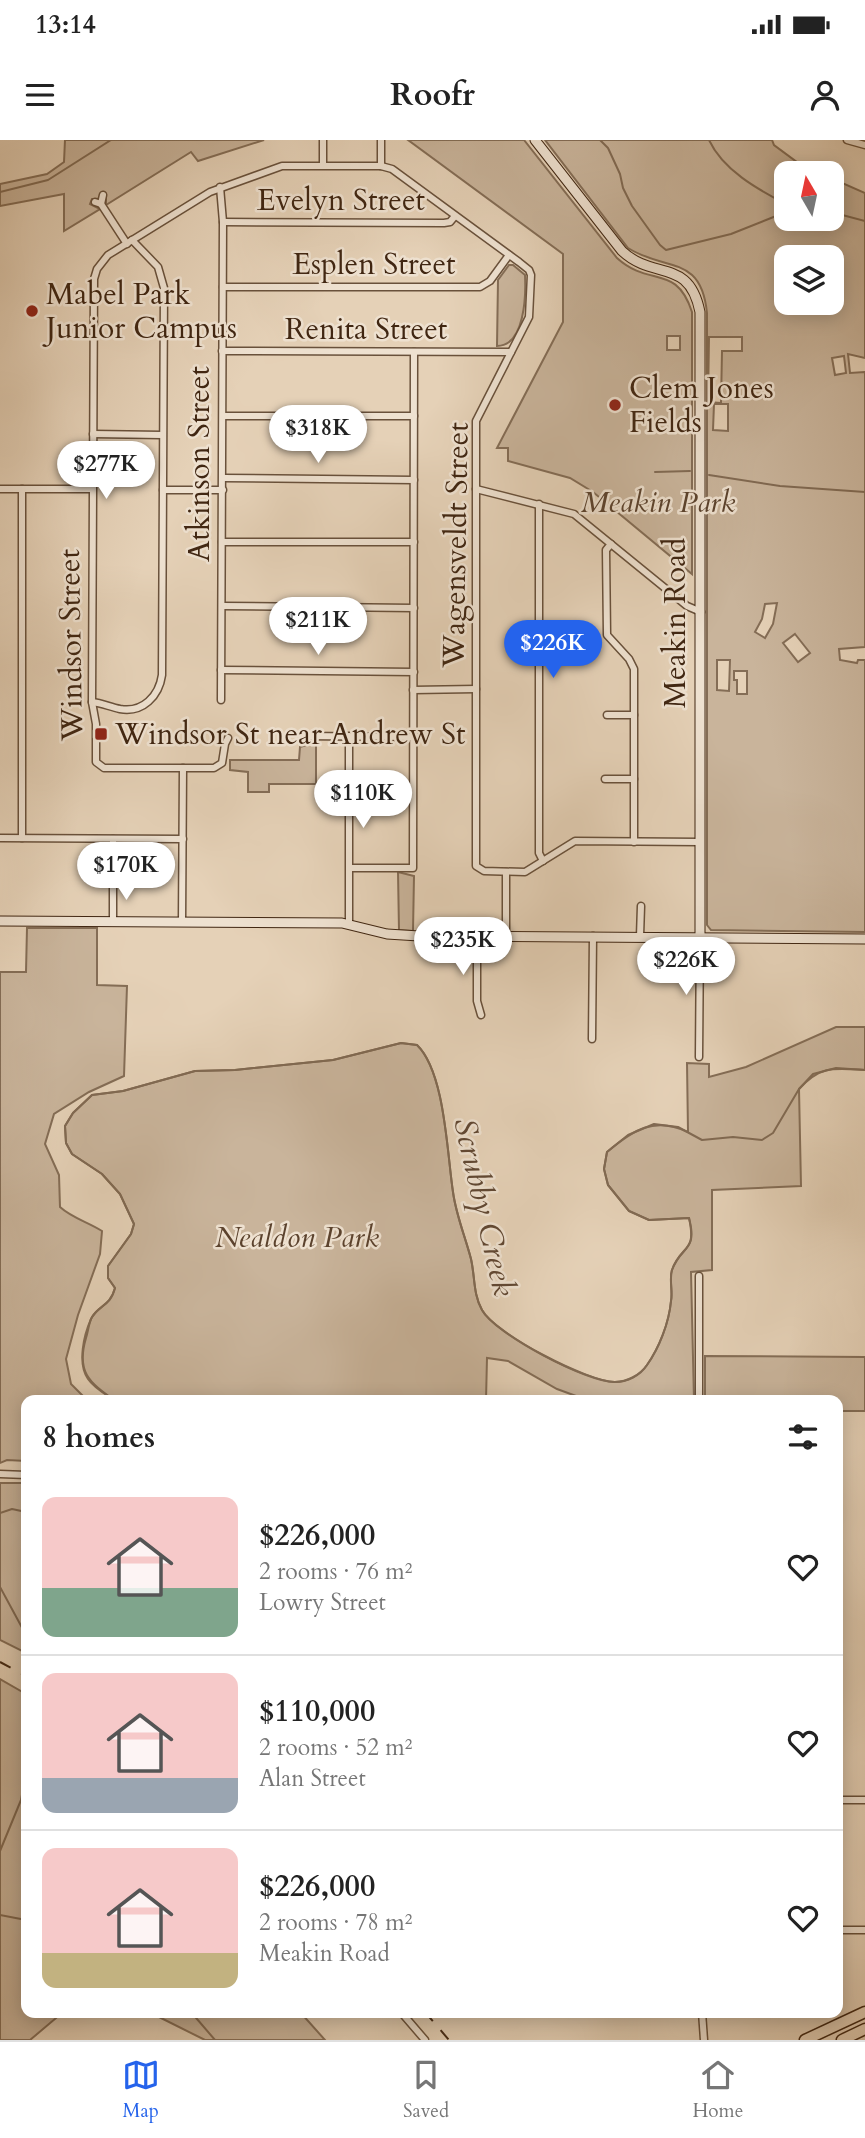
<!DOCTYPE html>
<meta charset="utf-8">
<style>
:root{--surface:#fff;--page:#f2f2f2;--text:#222;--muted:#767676;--line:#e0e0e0;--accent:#2563eb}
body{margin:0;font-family:Cardo,serif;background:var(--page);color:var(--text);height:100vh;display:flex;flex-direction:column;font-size:26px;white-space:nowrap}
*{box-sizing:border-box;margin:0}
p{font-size:23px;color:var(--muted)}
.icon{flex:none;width:38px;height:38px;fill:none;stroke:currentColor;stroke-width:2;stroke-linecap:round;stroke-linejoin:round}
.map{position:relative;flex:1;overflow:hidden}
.panel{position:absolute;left:21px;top:1255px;width:822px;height:623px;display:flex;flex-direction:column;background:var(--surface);border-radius:14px;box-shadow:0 4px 18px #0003}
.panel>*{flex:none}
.needle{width:46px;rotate:351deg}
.tools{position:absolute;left:774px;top:21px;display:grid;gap:14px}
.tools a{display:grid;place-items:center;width:70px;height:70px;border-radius:14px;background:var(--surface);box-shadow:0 4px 18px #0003;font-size:35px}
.price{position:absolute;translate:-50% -60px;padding:0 16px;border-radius:24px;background:#fff;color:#222;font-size:23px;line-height:46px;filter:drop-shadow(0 2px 4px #0008)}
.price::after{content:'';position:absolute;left:50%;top:42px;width:21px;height:16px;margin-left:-10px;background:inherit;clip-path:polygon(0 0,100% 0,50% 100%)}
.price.current{background:var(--accent);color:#fff}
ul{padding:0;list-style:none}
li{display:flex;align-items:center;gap:21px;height:175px;padding:0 21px}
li+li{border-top:2px solid var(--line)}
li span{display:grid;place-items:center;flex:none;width:196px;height:140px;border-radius:14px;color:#555}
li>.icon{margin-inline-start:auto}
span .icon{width:84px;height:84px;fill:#fffc;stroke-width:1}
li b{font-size:30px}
h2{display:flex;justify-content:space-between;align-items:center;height:84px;padding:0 21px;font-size:30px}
.status{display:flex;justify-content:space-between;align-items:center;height:49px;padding:0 35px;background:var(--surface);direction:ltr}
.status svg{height:19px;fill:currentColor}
header{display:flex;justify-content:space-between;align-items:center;height:91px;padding:0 21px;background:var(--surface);font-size:32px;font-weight:700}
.menu{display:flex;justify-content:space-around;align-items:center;height:98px;border-top:2px solid var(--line);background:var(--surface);font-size:19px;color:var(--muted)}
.menu a{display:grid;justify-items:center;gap:4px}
.menu .current{color:var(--accent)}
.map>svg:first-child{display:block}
.green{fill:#c9b49b;stroke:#846d56;stroke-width:2;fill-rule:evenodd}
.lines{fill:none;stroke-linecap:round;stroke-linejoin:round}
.stream{stroke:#816a53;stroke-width:2}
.street-casing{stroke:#69513b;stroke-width:9}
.secondary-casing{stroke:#402612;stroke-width:11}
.highway-casing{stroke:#402612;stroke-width:13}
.street{stroke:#eee1d0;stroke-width:6}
.secondary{stroke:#eee1d0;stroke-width:9}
.highway{stroke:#e5d1b7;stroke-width:10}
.rail{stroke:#402612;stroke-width:2;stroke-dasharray:12 12;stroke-linecap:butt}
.poi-dot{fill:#8f2418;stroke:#eee1d0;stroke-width:2.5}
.labels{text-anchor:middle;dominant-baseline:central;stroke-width:5;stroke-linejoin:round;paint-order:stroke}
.street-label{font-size:30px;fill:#402612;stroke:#eee1d0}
.poi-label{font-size:30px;fill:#402612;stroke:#eee1d0;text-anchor:start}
.park-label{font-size:30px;font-style:italic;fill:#5b422d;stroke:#eee1d0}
.water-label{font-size:32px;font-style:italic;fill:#614833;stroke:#eee1d0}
</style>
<div class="status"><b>13:14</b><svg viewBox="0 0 49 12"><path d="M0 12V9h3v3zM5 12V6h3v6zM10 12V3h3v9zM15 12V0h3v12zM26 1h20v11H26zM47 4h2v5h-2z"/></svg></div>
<header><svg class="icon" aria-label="menu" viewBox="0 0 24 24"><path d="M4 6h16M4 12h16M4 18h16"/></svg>Roofr<svg class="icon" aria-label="person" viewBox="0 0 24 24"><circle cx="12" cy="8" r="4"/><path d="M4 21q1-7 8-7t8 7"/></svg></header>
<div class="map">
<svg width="865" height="1900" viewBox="0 0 865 1900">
<rect width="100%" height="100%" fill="#e5d1b7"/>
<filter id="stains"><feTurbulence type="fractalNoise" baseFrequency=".00286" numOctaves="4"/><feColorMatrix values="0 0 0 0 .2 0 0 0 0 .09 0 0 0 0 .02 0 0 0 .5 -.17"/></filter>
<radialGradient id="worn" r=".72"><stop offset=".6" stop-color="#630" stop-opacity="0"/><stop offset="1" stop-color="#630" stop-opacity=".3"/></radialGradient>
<!-- green -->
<g class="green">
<polygon points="65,0 264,0 198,21 191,12 106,65 106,55 101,54 98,59 92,59 90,64 100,69 64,91 64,54 0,66 0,44 47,34 64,22"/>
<path d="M408,0h116l93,118c33,30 59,5 75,54v262l-99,-82 -23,-14 -62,-17v-13h-11l66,-126v-68zM667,196h13v14h-13z"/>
<path d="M545,0h227l2,5 27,20 19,8h-34v46h45v-41l34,15v165l-17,-4 2,19 15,-1v275l-26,2 1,11 17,3 1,-3h7v272l-154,-2 -4,-5v-612c-6,-59 -41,-41 -79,-65zM831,117v46h-45v-46zM709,197h33v14h-20l-1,52 -13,-1zM844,216l2,17 -11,2 -3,-17zM714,264h14v27l-15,-1zM777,463l-4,21 -8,14 -10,-6 7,-13 3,-15zM795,494l15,19 -12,9 -15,-19zM717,520h13l-1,31 -12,-1zM734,531h13v23h-10v-14h-3z"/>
<path d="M509,125h4l12,10c1,20 0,71 -28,71l1,-66z"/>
<polygon points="316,602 316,644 269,644 269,652 248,652 248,632 230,630 230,620 299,620 300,607"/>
<polygon points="398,732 414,736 413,791 399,790"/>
<path d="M27,788h70v57l30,1 -3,90 -35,16 -35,22 -9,30 14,31 1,32c12,11 28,15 42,24l-2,23 -22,61 -12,44 5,25 16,16h-61v61l-19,-1 -7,3v-491h26z"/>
<path d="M836,887h29v43c-31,-2 -44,-5 -66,19l2,97 -89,4v80l-21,2 3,128h-107l-30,-11 -49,-28 -21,-3 -1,42h-372c-9,-6 -20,-12 -26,-21 -11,-16 -4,-44 3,-60 7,-14 19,-12 24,-31l-7,-10v-12l23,-32 3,-10 -14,-30 -18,-20 -30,-20 -6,-11 -1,-17 8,-13 19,-18 31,-4 72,-20 40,-1 98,-10 68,-17 16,2c28,27 30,108 36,147 3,23 12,44 18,67 4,17 2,35 11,51 13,24 106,73 133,72 12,0 25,-7 32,-17 12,-17 22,-42 24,-64 2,-9 -2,-23 1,-31 9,-25 26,-18 17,-52l-40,2 -20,-9 -21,-26 -4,-16 3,-17c26,-22 47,-36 81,-20l-1,-69 22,1v13l37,-10z"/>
<polygon points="705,1216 865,1217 865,1271 838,1271 838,1260 705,1260"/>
<polygon points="0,1343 26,1343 26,1513 0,1500"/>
<polygon points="0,1539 26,1554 26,1872 62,1873 30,1900 0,1900"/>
<polygon points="151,1873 301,1873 325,1900 205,1900"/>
</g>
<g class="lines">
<!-- stream -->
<g class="stream">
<polyline points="600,0 608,8 620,34 623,48 632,66 660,105 666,110 731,94 786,72"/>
<path d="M709,0c14,30 48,49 77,64"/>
<polyline points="0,52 48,40 111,0"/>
<polyline points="831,72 865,81"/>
<polyline points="655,332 690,331"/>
<polyline points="709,335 780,346 865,352"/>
<path d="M114,1260c-25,-18 -38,-28 -28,-62 2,-6 3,-16 6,-21 8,-13 18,-10 23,-29l-7,-10v-12l23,-32 3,-10 -14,-30 -18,-20 -30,-20 -6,-11 -1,-17 8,-13 19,-18 31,-4 72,-20 40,-1 98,-10 68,-17 16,2c28,27 30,108 36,147 3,23 12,44 18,67 4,17 2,35 11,51 13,24 106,72 133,72 12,0 25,-6 32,-17 12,-17 22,-42 24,-64 2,-9 -2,-22 1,-31 9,-26 25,-16 17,-52l-40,2 -20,-9 -21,-26 -4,-16 3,-17 21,-17 26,-11 24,3 24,13 31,-3 29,3 11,-7 26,-44 14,-15 23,-6 29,2"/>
<polyline points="0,1373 12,1369 26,1372"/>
<polyline points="0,1447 26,1495"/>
<polyline points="0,1711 21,1660 26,1634"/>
<polyline points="0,1775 26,1780"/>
<polyline points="191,1872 215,1900"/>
</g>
<defs>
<g id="street">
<polyline points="323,0 323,25"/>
<polyline points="847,0 865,5"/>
<polyline points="381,26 381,0"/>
<polyline points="220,47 223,82 221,560"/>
<polyline points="95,62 101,64 103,55"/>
<polyline points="101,64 127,104"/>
<polyline points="223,82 444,83 450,82 455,76"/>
<polyline points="223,147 480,147 490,141 509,115"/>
<polyline points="222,211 511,212"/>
<polyline points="223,276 414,276"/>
<polyline points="93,294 162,295"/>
<polyline points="223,338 414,340"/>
<polyline points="0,349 92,349"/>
<polyline points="476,349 574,374 687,466 701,472"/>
<polyline points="163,350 223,350"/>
<polyline points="539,364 539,713 543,721"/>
<polyline points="222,402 414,402"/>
<polyline points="611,404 606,410 607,495 629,519 634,529 634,702"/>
<polyline points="222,466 414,468"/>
<polyline points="221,530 414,532"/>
<polyline points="413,550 476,549"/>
<path d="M92,562c10,1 18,5 28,7 23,4 39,-13 42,-34l2,-387 -6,-21 -26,-27"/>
<polyline points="607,575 634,575"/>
<polyline points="303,596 413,597"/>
<polyline points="349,596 349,784"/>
<polyline points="228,598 225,604 222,623 214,628 104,628 96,622 96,584 92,562 94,139 97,129 108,115 210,52 282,26 381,26 392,29 519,122 529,130 531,135 529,177 476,281 476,726 484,731 525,732 575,701 700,702"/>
<polyline points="605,639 634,639"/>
<polyline points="0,698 183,699"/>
<polyline points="22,698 22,349"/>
<polyline points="350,728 413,728 414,212"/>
<polyline points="506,732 506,796"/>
<polyline points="113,734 113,699"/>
<polyline points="113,743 113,781"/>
<polyline points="182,782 183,628"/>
<polyline points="477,795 477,861 481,875"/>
<polyline points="640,796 641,766"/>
<polyline points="592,899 593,796"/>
<polyline points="699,917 700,796"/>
<polyline points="699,1260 699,1136"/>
<polyline points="0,1334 26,1335"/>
<polyline points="838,1660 865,1660"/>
<polyline points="838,1790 865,1790"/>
<polyline points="401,1872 425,1900"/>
<polyline points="702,1872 704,1900"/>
</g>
<g id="secondary">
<path d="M535,0l87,111c32,30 67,6 78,61v624"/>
<polyline points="0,781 342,783 387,794 419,796 865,799"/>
</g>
<g id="highway">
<polyline points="805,1900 865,1872"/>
<polyline points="842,1900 865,1889"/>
</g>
</defs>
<!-- street casing -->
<use href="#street" class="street-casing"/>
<!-- secondary casing -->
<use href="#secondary" class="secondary-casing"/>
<!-- highway casing -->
<use href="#highway" class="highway-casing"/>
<!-- street -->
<use href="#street" class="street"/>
<!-- secondary -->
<use href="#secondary" class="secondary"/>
<!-- highway -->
<use href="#highway" class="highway"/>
<!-- rail -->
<g class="rail">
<polyline points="0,1522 26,1536"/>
<polyline points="425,1872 449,1900"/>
</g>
</g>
<!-- markers -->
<g class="poi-dot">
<circle cx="32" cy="171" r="7"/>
<circle cx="615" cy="265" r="7"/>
<rect x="94" y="587" width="14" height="14" rx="3.5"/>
</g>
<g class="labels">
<!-- street labels -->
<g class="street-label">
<text x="341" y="60">Evelyn Street</text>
<text x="374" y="124">Esplen Street</text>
<text x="366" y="189">Renita Street</text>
<text transform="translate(199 324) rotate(-90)">Atkinson Street</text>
<text transform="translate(456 405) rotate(-89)">Wagensveldt Street</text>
<text transform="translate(675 483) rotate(-90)">Meakin Road</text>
<text transform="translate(71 505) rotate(-91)">Windsor Street</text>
</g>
<!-- poi labels -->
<g class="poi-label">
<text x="46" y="154">Mabel Park<tspan x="46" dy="34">Junior Campus</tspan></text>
<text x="629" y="248">Clem Jones<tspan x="629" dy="34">Fields</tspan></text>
<text x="115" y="594">Windsor St near Andrew St</text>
</g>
<!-- park labels -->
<g class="park-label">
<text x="658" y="362">Meakin Park</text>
<text x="297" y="1097">Nealdon Park</text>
</g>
<!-- water labels -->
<g class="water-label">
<text transform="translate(484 1067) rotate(77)">Scrubby Creek</text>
</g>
</g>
<rect width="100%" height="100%" filter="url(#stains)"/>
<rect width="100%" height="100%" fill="url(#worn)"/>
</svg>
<div class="tools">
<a><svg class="needle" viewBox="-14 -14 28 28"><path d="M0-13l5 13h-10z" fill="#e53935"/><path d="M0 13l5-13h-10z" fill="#767676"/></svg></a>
<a><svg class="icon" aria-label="layers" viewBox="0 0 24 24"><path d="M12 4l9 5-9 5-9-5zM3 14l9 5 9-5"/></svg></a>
</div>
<b class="price" style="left:318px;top:325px">$318K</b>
<b class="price" style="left:106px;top:361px">$277K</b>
<b class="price" style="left:318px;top:517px">$211K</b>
<b class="price current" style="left:553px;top:540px">$226K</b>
<b class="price" style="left:363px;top:690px">$110K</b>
<b class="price" style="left:126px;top:762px">$170K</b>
<b class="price" style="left:463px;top:837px">$235K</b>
<b class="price" style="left:686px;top:857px">$226K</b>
<section class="panel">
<h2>8 homes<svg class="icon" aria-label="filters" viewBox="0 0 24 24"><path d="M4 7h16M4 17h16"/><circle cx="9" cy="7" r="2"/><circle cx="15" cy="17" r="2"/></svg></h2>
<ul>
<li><span style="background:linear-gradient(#f6c9c9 65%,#7fa58c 0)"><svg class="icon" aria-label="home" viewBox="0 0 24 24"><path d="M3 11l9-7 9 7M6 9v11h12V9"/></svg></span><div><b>$226,000</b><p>2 rooms · 76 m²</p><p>Lowry Street</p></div><svg class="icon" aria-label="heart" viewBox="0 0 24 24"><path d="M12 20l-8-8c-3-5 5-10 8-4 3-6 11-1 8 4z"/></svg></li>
<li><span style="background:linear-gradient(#f6c9c9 75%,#9aa5b1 0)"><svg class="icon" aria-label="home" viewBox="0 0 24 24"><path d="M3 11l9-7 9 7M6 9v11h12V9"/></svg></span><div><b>$110,000</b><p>2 rooms · 52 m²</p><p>Alan Street</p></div><svg class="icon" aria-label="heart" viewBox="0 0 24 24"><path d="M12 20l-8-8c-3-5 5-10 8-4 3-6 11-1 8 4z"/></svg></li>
<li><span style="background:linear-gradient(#f6c9c9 75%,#c2b280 0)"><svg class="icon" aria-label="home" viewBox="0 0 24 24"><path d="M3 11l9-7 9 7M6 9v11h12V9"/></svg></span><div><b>$226,000</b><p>2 rooms · 78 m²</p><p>Meakin Road</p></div><svg class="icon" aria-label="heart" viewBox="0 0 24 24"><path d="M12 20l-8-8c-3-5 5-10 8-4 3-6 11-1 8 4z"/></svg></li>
</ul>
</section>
</div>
<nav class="menu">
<a class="current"><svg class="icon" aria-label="map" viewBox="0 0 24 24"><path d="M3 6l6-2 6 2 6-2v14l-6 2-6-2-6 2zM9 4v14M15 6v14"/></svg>Map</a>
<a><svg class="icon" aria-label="saved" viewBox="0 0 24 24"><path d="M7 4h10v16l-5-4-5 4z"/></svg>Saved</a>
<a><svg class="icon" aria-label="home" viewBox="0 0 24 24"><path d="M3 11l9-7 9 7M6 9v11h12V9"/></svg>Home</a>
</nav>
